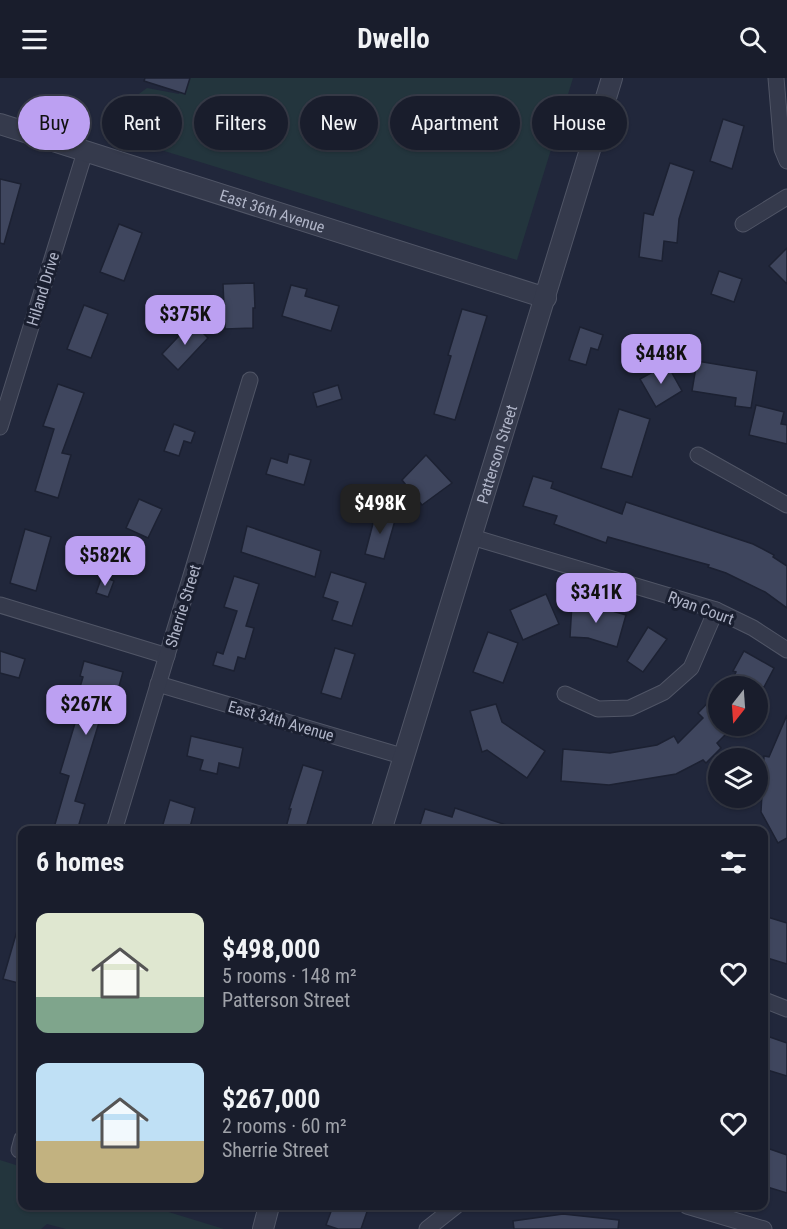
<!DOCTYPE html>
<meta charset="utf-8">
<style>
:root{--surface:#191d2c;--page:#262a38;--text:#f1f3f6;--muted:#9fa2a9;--line:#373b48;--accent:#bca0f2}
body{margin:0;font-family:"Roboto Condensed",sans-serif;background:var(--page);color:var(--text);height:100vh;display:flex;flex-direction:column;font-size:22px;white-space:nowrap}
*{box-sizing:border-box;margin:0}
p{font-size:20px;color:var(--muted)}
.icon{flex:none;width:33px;height:33px;fill:none;stroke:currentColor;stroke-width:2;stroke-linecap:round;stroke-linejoin:round}
.map{position:relative;flex:1;overflow:hidden}
.panel{position:absolute;left:18px;top:748px;width:750px;height:384px;display:flex;flex-direction:column;background:var(--surface);border-radius:12px;box-shadow:0 2px 4px #0004,0 0 0 2px var(--line)}
.panel>*{flex:none}
.hud{position:absolute;left:18px;top:18px;width:752px;height:54px;display:flex;gap:12px}
.needle{width:39px;rotate:197deg}
.buttons{position:absolute;left:708px;top:598px;display:grid;gap:12px}
.buttons a{display:grid;place-items:center;width:60px;height:60px;border-radius:50%;background:var(--surface);box-shadow:0 2px 4px #0004,0 0 0 2px var(--line);font-size:30px}
.price{position:absolute;translate:-50% -51px;padding:0 14px;border-radius:12px;background:var(--accent);color:#111;font-size:20px;line-height:39px;filter:drop-shadow(0 2px 3px #0008)}
.price::after{content:'';position:absolute;left:50%;top:36px;width:18px;height:14px;margin-left:-9px;background:inherit;clip-path:polygon(0 0,100% 0,50% 100%)}
.price.current{background:#222;color:#fff}
ul{padding:0;list-style:none}
li{display:flex;align-items:center;gap:18px;height:150px;padding:0 18px}
li span{display:grid;place-items:center;flex:none;width:168px;height:120px;border-radius:12px;color:#555}
li>.icon{margin-inline-start:auto}
span .icon{width:72px;height:72px;fill:#fffc;stroke-width:1}
li b{font-size:26px}
h2{display:flex;justify-content:space-between;align-items:center;height:72px;padding:0 18px;font-size:26px}
.chip{padding:0 21px;border-radius:27px;background:var(--surface);box-shadow:0 2px 4px #0004,0 0 0 2px var(--line);font-size:21px;line-height:54px}
.chip.current{background:var(--accent);color:#111}
header{display:flex;justify-content:space-between;align-items:center;height:78px;padding:0 18px;background:var(--surface);font-size:27px;font-weight:700}
.map>svg:first-child{display:block}
.green{fill:#23353d}
.building{fill:#3f465e;stroke:#1c2132;stroke-width:1.5}
.lines{fill:none;stroke-linecap:round;stroke-linejoin:round}
.minor-casing{stroke:#505566;stroke-width:17}
.tertiary-casing{stroke:#505566;stroke-width:22}
.minor{stroke:#353a4c;stroke-width:15}
.tertiary{stroke:#353a4c;stroke-width:20}
.labels{text-anchor:middle;dominant-baseline:central;stroke-width:6;stroke-linejoin:round;paint-order:stroke}
.street-label{font-size:16px;fill:#b0b5c8;stroke:#1a1f30}
</style>
<header><svg class="icon" aria-label="menu" viewBox="0 0 24 24"><path d="M4 6h16M4 12h16M4 18h16"/></svg>Dwello<svg class="icon" aria-label="search" viewBox="0 0 24 24"><circle cx="10" cy="10" r="6"/><path d="M15 15l6 6"/></svg></header>
<div class="map">
<svg width="787" height="1151" viewBox="0 0 787 1151">
<rect width="100%" height="100%" fill="#21273b"/>
<!-- green -->
<g class="green">
<polygon points="184,0 573,0 517,182 161,72 167,55 142,48 136,18 147,10 179,16"/>
<polygon points="0,1082 22,1089 22,1128 149,1128 224,1151 66,1151 47,1146 41,1151 0,1151"/>
</g>
<!-- building -->
<g class="building">
<polygon points="145,0 190,0 185,16 144,3"/>
<polygon points="723,41 744,48 732,91 710,83"/>
<polygon points="670,85 694,93 679,141 677,165 664,163 662,183 639,179 644,135 653,137"/>
<polygon points="0,101 21,106 4,166 0,165"/>
<polygon points="119,146 142,155 124,203 100,194"/>
<polygon points="787,170 787,206 769,188"/>
<polygon points="719,193 742,201 734,224 711,216"/>
<polygon points="254,205 255,230 253,230 253,250 225,251 223,206"/>
<polygon points="291,207 307,211 305,218 339,228 331,253 282,238"/>
<polygon points="84,227 108,236 91,280 67,271"/>
<polygon points="462,231 487,238 455,342 434,336 451,278 448,277"/>
<polygon points="192,244 208,260 178,292 162,276"/>
<polygon points="580,249 603,257 598,272 591,270 586,287 569,282"/>
<polygon points="697,283 757,293 751,330 735,328 736,320 692,313"/>
<polygon points="667,286 682,313 656,329 640,301"/>
<polygon points="58,306 84,315 62,375 71,377 58,420 35,413 54,351 43,348"/>
<polygon points="338,307 342,321 317,329 313,315"/>
<polygon points="756,327 784,334 781,346 787,347 787,366 749,357"/>
<polygon points="619,331 650,341 632,399 601,390"/>
<polygon points="174,346 195,354 191,365 184,363 179,378 164,373"/>
<polygon points="289,376 311,382 304,407 266,396 271,380 287,385"/>
<polygon points="426,377 452,405 422,427 402,402"/>
<polygon points="533,398 553,404 551,410 622,436 626,424 753,466 774,477 773,479 787,488 787,530 765,514 726,495 708,489 709,487 608,459 606,465 554,446 557,438 523,428"/>
<polygon points="139,421 162,431 148,460 126,450"/>
<polygon points="376,434 396,439 384,481 365,476"/>
<polygon points="247,448 321,473 315,499 241,474"/>
<polygon points="25,451 51,459 36,513 10,505"/>
<polygon points="331,494 366,505 352,548 332,542 338,524 323,519"/>
<polygon points="102,498 114,503 108,519 96,515"/>
<polygon points="234,498 259,506 246,548 254,550 245,581 238,579 234,593 213,587 217,574 223,576 237,533 224,529"/>
<polygon points="546,516 559,546 523,562 510,532"/>
<polygon points="572,525 592,527 626,537 617,569 588,560 570,559"/>
<polygon points="648,549 667,561 643,594 627,583"/>
<polygon points="488,554 518,565 503,605 473,594"/>
<polygon points="335,570 355,576 341,621 321,615"/>
<polygon points="0,573 25,581 19,600 0,595"/>
<polygon points="744,573 774,590 764,609 729,609 736,594 733,593"/>
<polygon points="84,583 123,594 110,641 101,638 75,723 85,726 77,753 53,753 69,698 60,695 79,632 74,630 83,599 80,598"/>
<polygon points="718,614 718,648 734,648 717,665 721,670 706,685 703,682 676,696 609,707 561,703 563,671 610,675 657,667 674,658 678,665 703,640 698,635"/>
<polygon points="496,626 502,644 545,673 527,700 487,672 482,674 470,633"/>
<polygon points="787,637 787,760 778,765 761,734 764,678 769,679"/>
<polygon points="191,658 243,670 239,690 219,685 217,696 200,692 203,682 187,678"/>
<polygon points="303,687 323,693 305,753 285,753 291,731 289,731"/>
<polygon points="170,722 195,730 189,753 161,753"/>
<polygon points="455,730 515,750 515,753 418,753 425,731 452,739"/>
<polygon points="764,838 787,845 787,886 764,879"/>
<polygon points="19,846 22,846 22,906 3,901"/>
<polygon points="764,957 787,965 787,998 764,991"/>
<polygon points="764,1069 787,1077 787,1115 764,1108"/>
<polygon points="333,1128 369,1128 361,1151 338,1151 326,1147"/>
<polygon points="563,1136 619,1142 618,1151 514,1151 513,1143"/>
</g>
<g class="lines">
<defs>
<g id="minor">
<polyline points="776,0 782,71 787,83"/>
<polyline points="743,146 787,119"/>
<polyline points="0,349 85,74"/>
<polyline points="698,377 787,427"/>
<polyline points="472,459 716,532 753,550 787,572"/>
<polyline points="0,527 167,578"/>
<polyline points="158,606 405,679"/>
<polyline points="565,616 598,631 630,630 664,614 691,590 716,532"/>
<polyline points="114,753 250,302"/>
<polyline points="764,922 787,931"/>
<polyline points="19,1072 22,1061"/>
<polyline points="687,1128 764,1151"/>
<polyline points="427,1151 456,1128"/>
</g>
<g id="tertiary">
<path id="s1" d="M0,46l546,174"/>
<path id="s2" d="M381,753l231,-753"/>
<polyline points="263,1151 269,1128"/>
</g>
</defs>
<!-- minor casing -->
<use href="#minor" class="minor-casing"/>
<!-- tertiary casing -->
<use href="#tertiary" class="tertiary-casing"/>
<!-- minor -->
<use href="#minor" class="minor"/>
<!-- tertiary -->
<use href="#tertiary" class="tertiary"/>
</g>
<g class="labels">
<!-- street labels -->
<g class="street-label">
<text stroke="none"><textPath href="#s1" startOffset="286">East 36th Avenue</textPath></text>
<text transform="translate(43 211) rotate(-73)">Hiland Drive</text>
<text stroke="none"><textPath href="#s2" startOffset="394">Patterson Street</textPath></text>
<text transform="translate(183 528) rotate(-73)">Sherrie Street</text>
<text transform="translate(701 530) rotate(20)">Ryan Court</text>
<text transform="translate(281 643) rotate(16)">East 34th Avenue</text>
</g>
</g>
</svg>
<div class="buttons">
<a><svg class="needle" viewBox="-14 -14 28 28"><path d="M0-13l5 13h-10z" fill="#e53935"/><path d="M0 13l5-13h-10z" fill="#9fa2a9"/></svg></a>
<a><svg class="icon" aria-label="layers" viewBox="0 0 24 24"><path d="M12 4l9 5-9 5-9-5zM3 14l9 5 9-5"/></svg></a>
</div>
<b class="price" style="left:185px;top:268px">$375K</b>
<b class="price" style="left:661px;top:307px">$448K</b>
<b class="price current" style="left:380px;top:457px">$498K</b>
<b class="price" style="left:105px;top:509px">$582K</b>
<b class="price" style="left:596px;top:546px">$341K</b>
<b class="price" style="left:86px;top:658px">$267K</b>
<div class="hud">
<a class="chip current">Buy</a>
<a class="chip">Rent</a>
<a class="chip">Filters</a>
<a class="chip">New</a>
<a class="chip">Apartment</a>
<a class="chip">House</a>
</div>
<section class="panel">
<h2>6 homes<svg class="icon" aria-label="filters" viewBox="0 0 24 24"><path d="M4 7h16M4 17h16"/><circle cx="9" cy="7" r="2"/><circle cx="15" cy="17" r="2"/></svg></h2>
<ul>
<li><span style="background:linear-gradient(#dfe7d0 70%,#7fa58c 0)"><svg class="icon" aria-label="home" viewBox="0 0 24 24"><path d="M3 11l9-7 9 7M6 9v11h12V9"/></svg></span><div><b>$498,000</b><p>5 rooms · 148 m²</p><p>Patterson Street</p></div><svg class="icon" aria-label="heart" viewBox="0 0 24 24"><path d="M12 20l-8-8c-3-5 5-10 8-4 3-6 11-1 8 4z"/></svg></li>
<li><span style="background:linear-gradient(#bfe0f5 65%,#c2b280 0)"><svg class="icon" aria-label="home" viewBox="0 0 24 24"><path d="M3 11l9-7 9 7M6 9v11h12V9"/></svg></span><div><b>$267,000</b><p>2 rooms · 60 m²</p><p>Sherrie Street</p></div><svg class="icon" aria-label="heart" viewBox="0 0 24 24"><path d="M12 20l-8-8c-3-5 5-10 8-4 3-6 11-1 8 4z"/></svg></li>
</ul>
</section>
</div>
